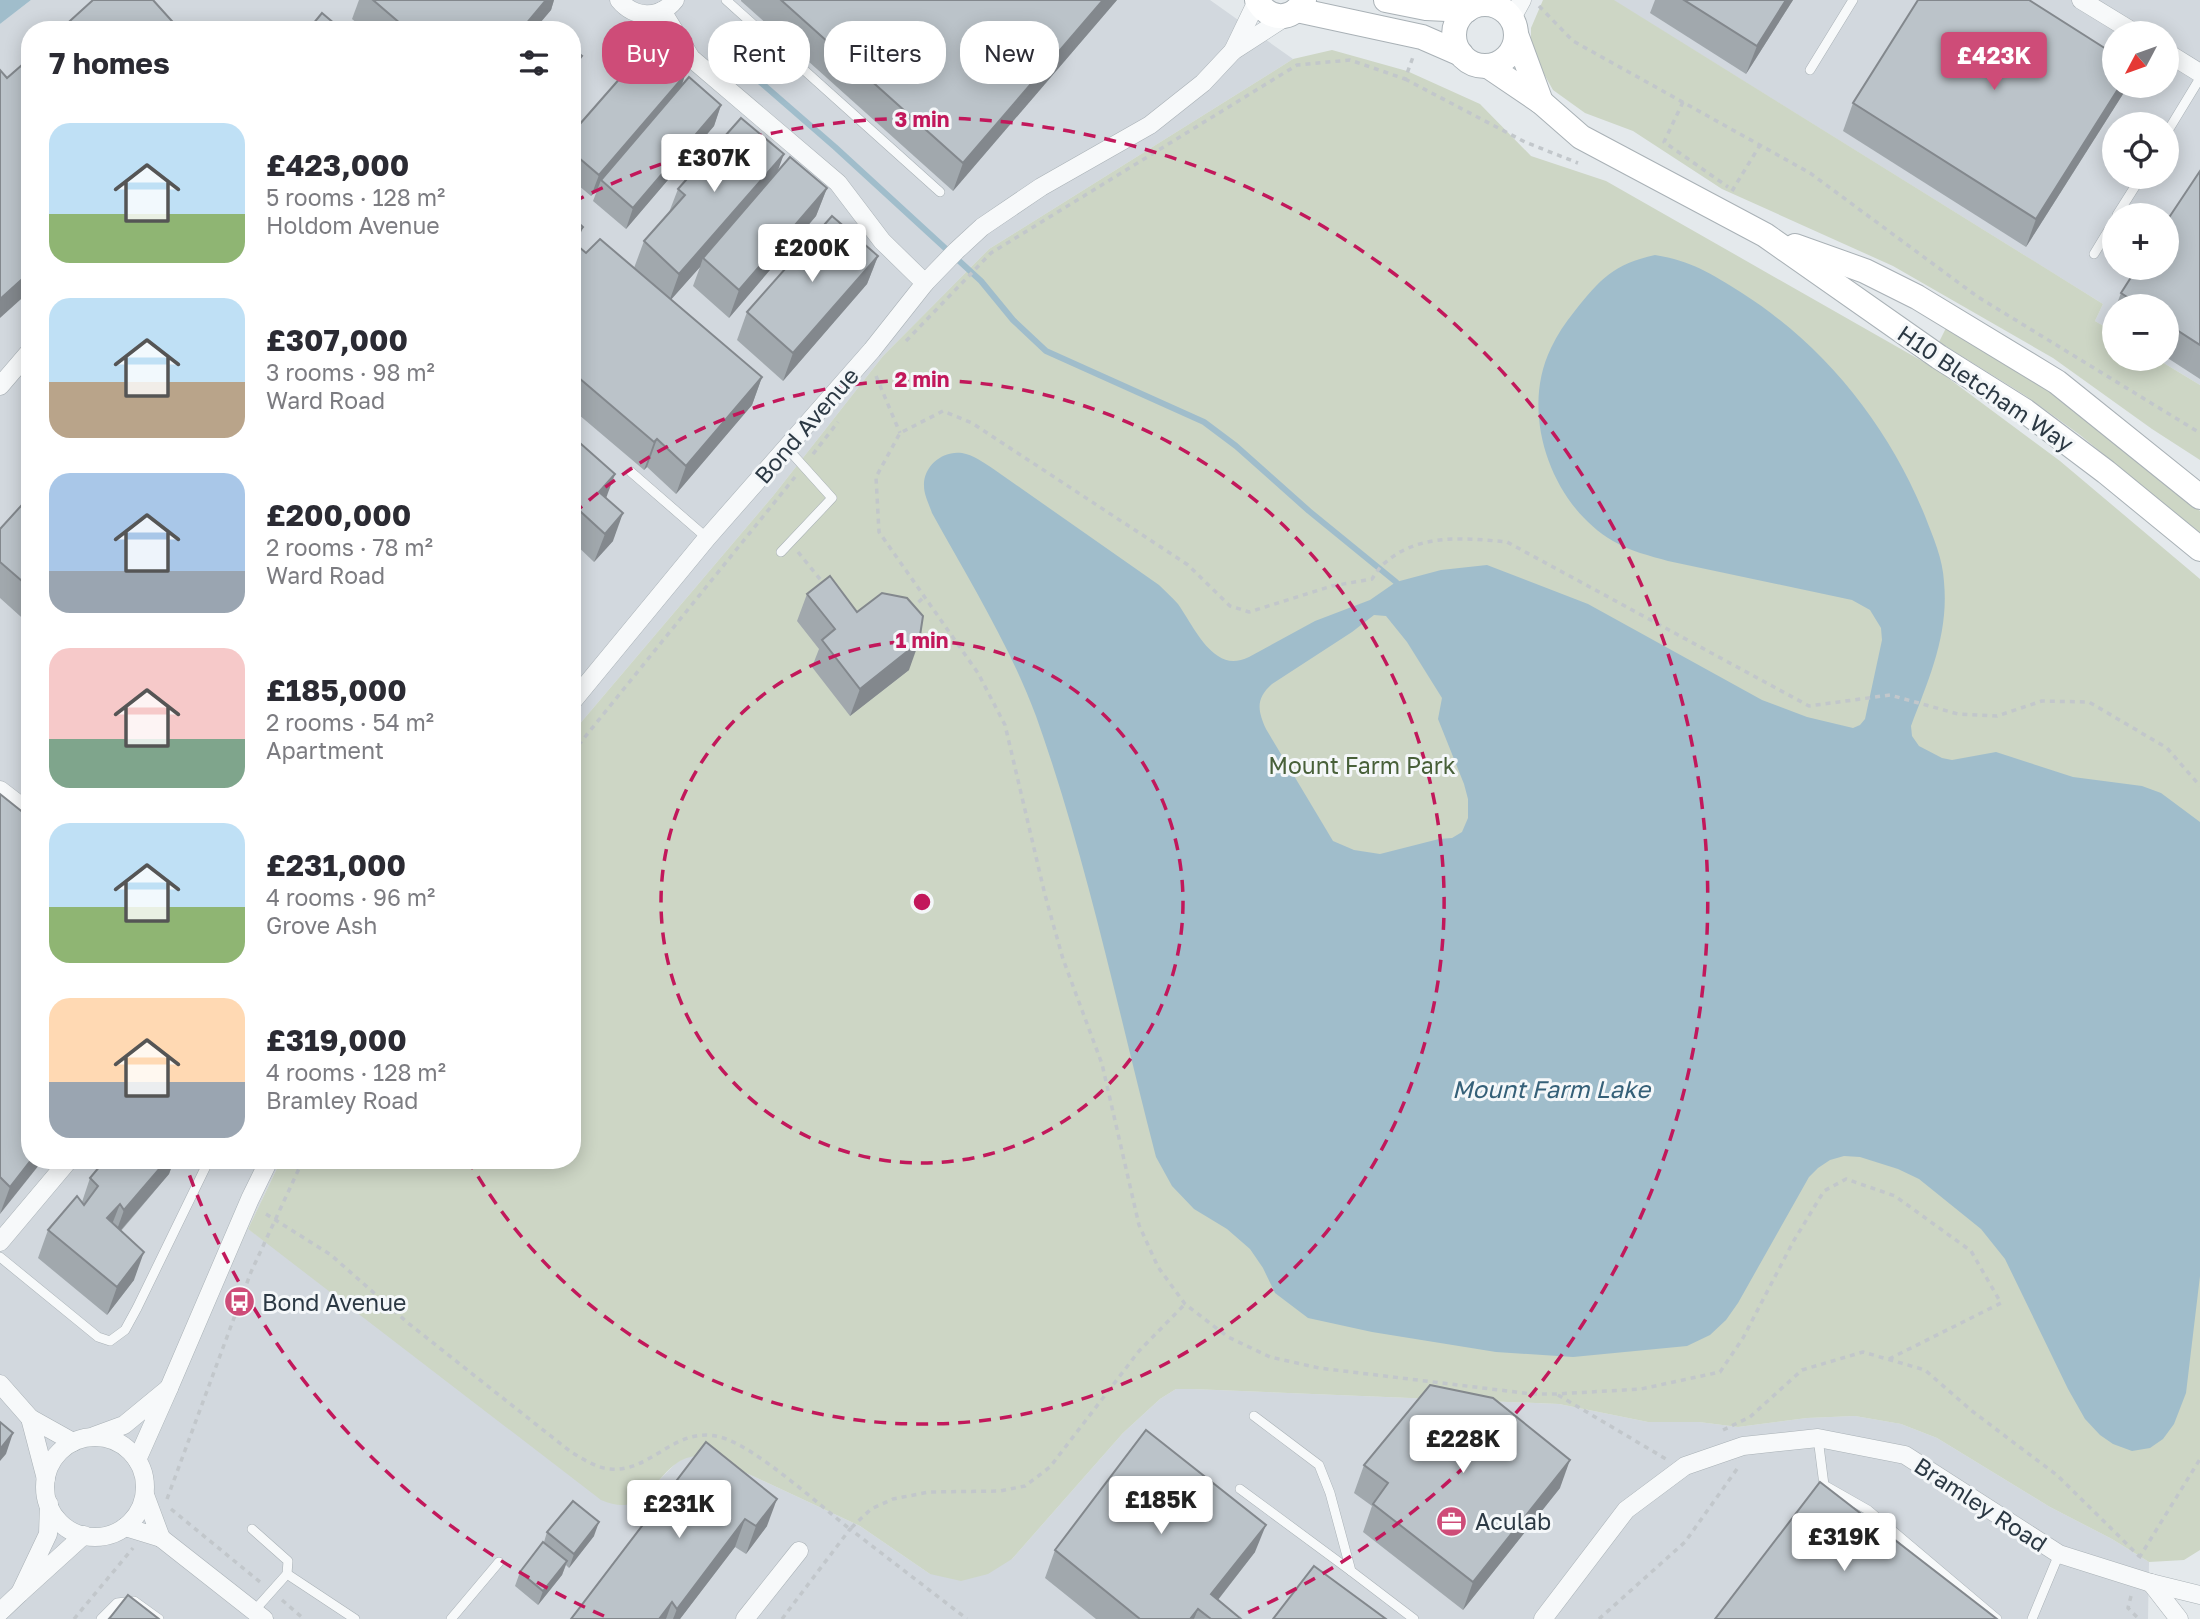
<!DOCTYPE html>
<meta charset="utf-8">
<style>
:root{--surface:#fff;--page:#f2f2f3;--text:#2b2b33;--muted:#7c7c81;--accent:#ce4c78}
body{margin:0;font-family:"Golos Text",sans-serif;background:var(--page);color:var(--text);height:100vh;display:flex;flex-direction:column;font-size:26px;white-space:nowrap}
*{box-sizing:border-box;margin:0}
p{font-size:23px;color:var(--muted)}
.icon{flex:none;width:38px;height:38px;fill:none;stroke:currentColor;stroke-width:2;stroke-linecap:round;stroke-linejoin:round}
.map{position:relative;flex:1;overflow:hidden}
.drawer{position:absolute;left:21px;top:21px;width:560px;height:1148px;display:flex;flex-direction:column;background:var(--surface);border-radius:28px;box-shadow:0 4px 18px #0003}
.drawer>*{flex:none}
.guide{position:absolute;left:602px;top:21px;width:665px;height:63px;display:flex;gap:14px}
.needle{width:46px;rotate:229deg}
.controls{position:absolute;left:2102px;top:21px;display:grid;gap:14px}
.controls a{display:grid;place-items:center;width:77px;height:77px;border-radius:50%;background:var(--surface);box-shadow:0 4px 18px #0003;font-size:35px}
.price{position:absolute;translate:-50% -60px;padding:0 16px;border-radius:7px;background:#fff;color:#222;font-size:23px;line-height:46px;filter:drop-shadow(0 2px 4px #0008)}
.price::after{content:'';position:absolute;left:50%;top:42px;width:21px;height:16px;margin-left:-10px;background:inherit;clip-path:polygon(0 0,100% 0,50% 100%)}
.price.on{background:var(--accent);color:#fff}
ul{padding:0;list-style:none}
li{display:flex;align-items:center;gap:21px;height:175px;padding:0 28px}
li span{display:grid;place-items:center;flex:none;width:196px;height:140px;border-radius:21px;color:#555}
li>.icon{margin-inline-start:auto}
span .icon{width:84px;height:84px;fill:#fffc;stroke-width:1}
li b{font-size:30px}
h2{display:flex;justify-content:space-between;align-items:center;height:84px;padding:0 28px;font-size:30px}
.tag{padding:0 24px;border-radius:28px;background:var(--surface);box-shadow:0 4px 18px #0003;font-size:24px;line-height:63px}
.tag.on{background:var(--accent);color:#fff}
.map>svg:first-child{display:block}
.built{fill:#d2d8de;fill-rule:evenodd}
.green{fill:#cdd6c5}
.water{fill:#a0bdcb;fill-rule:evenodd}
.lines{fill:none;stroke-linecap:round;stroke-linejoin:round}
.stream{stroke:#a0bdcb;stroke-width:6}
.lane-casing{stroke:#a9b1b6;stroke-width:10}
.street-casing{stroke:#a9b1b6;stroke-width:19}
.secondary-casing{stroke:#a9b1b6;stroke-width:26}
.path{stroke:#c2c7cb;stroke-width:3.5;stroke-dasharray:5 5;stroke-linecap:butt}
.lane{stroke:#f7f9fa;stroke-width:9}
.street{stroke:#f7f9fa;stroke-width:18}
.secondary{stroke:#fff;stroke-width:24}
.wall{fill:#a1a8ad}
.shaded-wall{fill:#83888d}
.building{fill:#bbc3c9;stroke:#83888d;stroke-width:2}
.ring{fill:none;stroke:#c2185b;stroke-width:3.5;stroke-dasharray:12 9}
.labels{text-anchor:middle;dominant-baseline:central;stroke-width:6;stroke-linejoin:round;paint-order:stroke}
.street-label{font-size:23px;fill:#2c3944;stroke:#f4f7f9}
.park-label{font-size:23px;fill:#486039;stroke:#f4f7f9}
.poi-label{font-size:23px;fill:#2c3944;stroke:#f4f7f9;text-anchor:start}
.water-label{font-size:24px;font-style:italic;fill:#356078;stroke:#f4f7f9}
.centre{fill:#c2185b;stroke:#f4f7f9;stroke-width:3.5}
.ring-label{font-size:21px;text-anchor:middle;font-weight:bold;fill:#c2185b;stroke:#f4f7f9;stroke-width:6;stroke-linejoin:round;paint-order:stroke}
</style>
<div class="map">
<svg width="2200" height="1619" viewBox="0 0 2200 1619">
<rect width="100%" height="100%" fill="#e4e9ec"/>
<!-- built -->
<g class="built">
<polygon points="31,0 1210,0 1293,59 989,249 883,356 773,496 572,733 572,30 30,30 30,1160 281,1160 248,1229 637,1503 676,1463 689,1456 703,1455 714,1458 860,1526 930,1574 1012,1559 1123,1433 1160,1399 1176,1389 1192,1389 1559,1404 1648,1422 1699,1422 1738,1427 1807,1418 1855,1416 1901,1424 1937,1438 2050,1507 2112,1539 2149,1562 2148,1619 0,1619 0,24"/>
<path d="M1613,0h587v385l-43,-26h9v-53h-52v26l-19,-11 8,-17zM2114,33h52v53h-52zM2114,124h52v53h-52zM2114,215h52v53h-52z"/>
</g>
<!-- green -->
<g class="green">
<polygon points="1543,0 1614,0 2103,304 2095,321 2114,332 2114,359 2157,359 2200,385 2200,460 2152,429 2053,358 1893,266 1722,189 1633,131 1585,113 1553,90 1531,51 1531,28"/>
<path d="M1332,50l75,21 73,33 51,52 75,25 330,188 124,92 140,118v971l-16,10 -35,2 -37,-23 -62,-32 -113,-69 -36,-14 -46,-8 -48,2 -69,9 -39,-5h-51l-89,-18 -367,-15h-16l-16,10 -37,34 -111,126 -24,15 -27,7 -31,-7 -70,-48 -146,-68c-60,-16 -54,68 -113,42l-353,-271 33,-69h291v-427l201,-237 110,-140 106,-107 304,-190z"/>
<polygon points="1947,326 2064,400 2196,507 2200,511 2200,533 2080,435 2026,396 1939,342"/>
</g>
<!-- water -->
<g class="water">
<polygon points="0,0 31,0 0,24"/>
<path d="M1655,255c37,6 55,18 87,38 83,53 146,132 183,223 8,21 18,43 19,66 5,52 -15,97 -33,144l1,10 7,10 23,12 10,2 44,-8 77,25 69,9 19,7 39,29v454l-14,117 -12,31 -11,15 -13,9 -18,3 -19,-7 -13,-9 -15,-16 -17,-30 -63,-130 -24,-30 -62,-50 -21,-10 -38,-12 -16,-1 -14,4 -12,8 -9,9 -71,126 -12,17 -16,15 -23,11 -114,11 -77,-5 -124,-20 -64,-14 -33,-25 -12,-25 -13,-19 -23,-20 -33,-20 -22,-23 -16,-29c-38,-146 -69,-298 -120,-441 -27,-72 -67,-136 -104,-203 -3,-9 -8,-18 -8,-27 -1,-20 19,-36 38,-33 11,2 21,9 30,15l167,117c6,6 13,12 19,19 12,17 23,41 40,52 10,7 20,6 31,1l66,-36 55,-21 26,-18 45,-12 46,-5 101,39 174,96 45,17 46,11 7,-3 5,-6 17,-79 -1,-12 -11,-18 -18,-10 -184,-39c-18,-5 -38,-10 -55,-20 -62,-36 -94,-128 -62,-193 6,-13 14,-25 23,-36 26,-33 40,-48 81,-57zM1374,615l12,1 21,26 35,56 -4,21 26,65 4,15v19l-6,14 -10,6 -13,1 -59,15 -26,-4 -21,-9 -67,-112c-8,-18 -11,-30 6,-45l80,-52z"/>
</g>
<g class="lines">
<!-- stream -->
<polyline class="stream" points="719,46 835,147 981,281 1013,320 1046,351 1204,422 1236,446 1309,511 1396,582"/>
<defs>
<g id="lane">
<polyline points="726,0 940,192"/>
<polyline points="1810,70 1853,0"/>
<polyline points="2166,134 2200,78"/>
<polyline points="2117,215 2141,177"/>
<polyline points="2094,254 2114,221"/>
<polyline points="631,472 707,538"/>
<polyline points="781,552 832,498 787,448"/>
<polyline points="0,1257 98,1337 110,1341 125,1330 137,1308 209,1160"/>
<polyline points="1254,1416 1319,1465 1330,1493 1351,1571 1414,1619"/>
<polyline points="1818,1438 1824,1485 1868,1510 1997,1619"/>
<polyline points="1240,1489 1351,1571"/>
<polyline points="252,1529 288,1561 287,1574 254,1611"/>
<polyline points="287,1574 355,1619"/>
<polyline points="101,1619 117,1603 134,1601 159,1619"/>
<polyline points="451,1619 499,1562"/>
<polyline points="2032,1619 2059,1554"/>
</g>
<g id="street">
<path d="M619,0c15,18 40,20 56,0"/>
<polyline points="2081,0 2135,33"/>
<polyline points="1479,4 1484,0"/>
<polyline points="662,11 691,58 838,183 882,241 925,283"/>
<polyline points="1512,18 1522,0"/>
<polyline points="1233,51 1257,1"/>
<polyline points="2166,52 2200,73"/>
<polyline points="0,386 30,351"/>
<polyline points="572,702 707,538 872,350 925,283 956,251 982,227 1041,187 1150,125 1203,83 1233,51 1287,16"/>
<polyline points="0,790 30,813"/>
<polyline points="0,1242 69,1160"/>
<polyline points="0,1384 30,1418"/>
<polyline points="169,1388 250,1199 269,1160"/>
<polyline points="94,1436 124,1425 169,1388 137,1460"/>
<circle cx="95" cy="1487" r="50"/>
<polyline points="46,1479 30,1418 73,1442"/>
<polyline points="49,1504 48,1534 20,1593 84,1535"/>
<polyline points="125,1527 161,1538 145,1495"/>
<polyline points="161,1538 264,1619"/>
<polyline points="2151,1583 2179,1619"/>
<polyline points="0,1612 20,1593"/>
<polyline points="745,1619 799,1551"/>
<polyline points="1543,1619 1626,1510 1685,1466 1743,1446 1818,1438 1905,1455 2059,1554 2151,1583 2200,1595"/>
</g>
<g id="secondary">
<path d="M1257,0c11,21 36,22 47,0"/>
<polyline points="1386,0 1426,8 1467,10"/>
<circle cx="1485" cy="35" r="31"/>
<polyline points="1297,10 1422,37 1461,54"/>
<polyline points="1517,37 1541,102"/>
<polyline points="1488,66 1541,102 1581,137 1765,235 1939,357 2025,411 2106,472 2200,549"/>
<polyline points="1795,246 1865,271 1917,297 2057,382 2200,497"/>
</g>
</defs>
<!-- lane casing -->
<use href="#lane" class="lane-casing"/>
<!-- street casing -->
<use href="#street" class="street-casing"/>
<!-- secondary casing -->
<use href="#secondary" class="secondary-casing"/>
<!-- path -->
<g class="path">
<polyline points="1539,6 1573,41 1810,173 1978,297 2200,433"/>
<polyline points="1405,79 1525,142 1578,163"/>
<polyline points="1683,102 1664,142 1728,187"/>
<polyline points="1732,191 1760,145"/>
<polyline points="906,341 991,253 1297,65 1350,60 1405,79 1413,57"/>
<polyline points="876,376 900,433"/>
<polyline points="813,454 838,422"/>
<polyline points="798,552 824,584"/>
<polyline points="911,609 924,597"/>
<polyline points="572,753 795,477"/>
<path d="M266,1214l65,41 77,68 163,129c12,7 25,16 39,17 41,4 65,-44 110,-32 35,9 99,68 130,92l21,-20 22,-10 36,-7 71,-1 25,-5 25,-19 89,-116 46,-47"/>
<path d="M1889,1359l112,-56 -30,-52 -76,-55 -49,-17 -22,12 -31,51 -50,96 -23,34 -79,17 -85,5h-24l-213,-26 -49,-11 -42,-20 -43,-33 -27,-37 -19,-42 -37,-161 -39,-105 -18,-64 -40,-170 -27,-52 -99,-141 -3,-55 24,-44 43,-22 29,12 216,142 42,41 19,6 83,-26 40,-7c4,-6 8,-13 14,-17 33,-29 80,-24 121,-20l302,164 81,-11 68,19 39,2 45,-15 47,1 78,46 33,38"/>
<polyline points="1558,1395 1666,1459"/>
<polyline points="1723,1430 1750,1417 1802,1370 1863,1352 1925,1370 1972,1411 2058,1476 2139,1556"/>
<polyline points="167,1499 251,1272 303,1160"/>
<polyline points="171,1509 260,1582"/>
<polyline points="2139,1558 2200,1459"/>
<polyline points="2131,1596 2128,1608 2139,1619"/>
<polyline points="282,1600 304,1619"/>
<polyline points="74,1619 133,1548"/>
<polyline points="782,1619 850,1529 967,1619"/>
<polyline points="1599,1619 1685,1542 1737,1469"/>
</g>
<!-- lane -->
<use href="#lane" class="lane"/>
<!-- street -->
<use href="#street" class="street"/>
<!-- secondary -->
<use href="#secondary" class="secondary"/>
</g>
<!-- wall -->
<g class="wall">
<polygon points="359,0 554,0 551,10 534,30 365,30 352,19"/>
<polygon points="741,0 1117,0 953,191 741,1"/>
<polygon points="1655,0 1793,0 1746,74 1650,13"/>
<polygon points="685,75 682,85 721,105 714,126 626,229 593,201 598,188 591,196 572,180 572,133"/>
<polygon points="2123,94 2026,247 1843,131 1853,103"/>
<polygon points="778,171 827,188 816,216 729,318 693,286 700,267 671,299 762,377 752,405 676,494 647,467 644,470 572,409 572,217 577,245 586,253 634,268 644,241 668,215 678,189"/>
<polygon points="2200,171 2200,379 2166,357 2166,306 2116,306 2121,293"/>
<polygon points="878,256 867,284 783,381 737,340 747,312"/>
<polygon points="2114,311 2114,323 2110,321"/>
<polygon points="572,436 606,499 613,541 594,562 572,541"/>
<polygon points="30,496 30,625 0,598 0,529"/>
<polygon points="807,594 857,612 909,670 850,716 812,667 819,649 797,621"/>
<polygon points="0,794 30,1160 0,1214"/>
<polygon points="105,1160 174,1160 169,1174 121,1231 134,1280 107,1315 38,1258 48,1230 82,1202 90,1178"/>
<polygon points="706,1442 767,1526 746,1554 735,1547 680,1619 571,1619"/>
<polygon points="1364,1465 1560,1488 1463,1610 1363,1532 1372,1506 1354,1493"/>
<polygon points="547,1532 594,1536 569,1568 566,1565 562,1575 538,1605 515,1586 520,1572 544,1542"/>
<polygon points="1055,1550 1255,1552 1218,1600 1241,1619 1096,1619 1045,1578"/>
</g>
<!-- shaded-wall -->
<g class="shaded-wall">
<polygon points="546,0 554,0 551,10 534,30 521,30"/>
<polygon points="1103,0 1117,0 953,191 963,163"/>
<polygon points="1786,0 1793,0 1746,74 1757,46"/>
<polygon points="582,56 574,77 572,80 572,68"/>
<polygon points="685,75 678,96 601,180 598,188 591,196 599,175"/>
<polygon points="2120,86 2126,86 2123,94 2026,247 2036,219"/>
<polygon points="721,105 714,126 626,229 633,208"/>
<polygon points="784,154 774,181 703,258 700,267 669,302 679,274"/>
<polygon points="827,188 816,216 729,318 739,290"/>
<polygon points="583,227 573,255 572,240"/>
<polygon points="878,256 867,284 783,381 793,353"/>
<polygon points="30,272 30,291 0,318 0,299"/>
<polygon points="762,377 752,405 676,494 686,466"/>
<polygon points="657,439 647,467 644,470 654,442"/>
<polygon points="615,474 605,501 589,520 599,492"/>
<polygon points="581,512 572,537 572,522"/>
<polygon points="623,513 613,541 594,562 605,534"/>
<polygon points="919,642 909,670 850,716 860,689"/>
<polygon points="31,1160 43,1160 0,1214 10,1187"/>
<polygon points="167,1160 174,1160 169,1174 114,1238 124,1210"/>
<polygon points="120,1204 109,1232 107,1218"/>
<polygon points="144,1252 134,1280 107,1315 117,1287"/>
<polygon points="13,1433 6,1454 0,1461 0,1449"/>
<polygon points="1570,1460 1560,1488 1463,1610 1473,1582"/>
<polygon points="777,1499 767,1526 746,1554 756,1526"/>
<polygon points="745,1519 735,1547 680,1619 673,1619 677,1609"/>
<polygon points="599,1522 594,1536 569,1568 574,1554"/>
<polygon points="1266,1525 1255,1552 1206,1615 1211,1594"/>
<polygon points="567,1561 562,1575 538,1605 543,1591"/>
<polygon points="672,1602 666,1619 659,1619"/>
<polygon points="1198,1609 1194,1619 1190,1619"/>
</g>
<!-- building -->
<g class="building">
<polygon points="93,0 153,0 180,30 60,30"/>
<polygon points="373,0 546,0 521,30 408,30"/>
<polygon points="781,0 1103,0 963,163"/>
<polygon points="1684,0 1786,0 1757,46"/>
<polygon points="1918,0 2029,0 2114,54 2114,86 2120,86 2036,219 1853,103"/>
<polygon points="322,13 342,30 308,30"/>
<polygon points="546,25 551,30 542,30"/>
<polygon points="650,44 685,75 599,175 572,152 572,133"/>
<polygon points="572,48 582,56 572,68"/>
<polygon points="30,58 30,272 0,299 0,70 7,78"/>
<polygon points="689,77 721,105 633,208 601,180"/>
<polygon points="741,118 784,154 679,274 644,241 685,195 678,189"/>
<polygon points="790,157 827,188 739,290 703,258"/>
<polygon points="2200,171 2200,345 2166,323 2166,306 2141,306 2121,293 2137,268 2166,268 2166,222"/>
<polygon points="832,216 878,256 793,353 747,312"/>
<polygon points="572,217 583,227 572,240"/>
<polygon points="600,239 762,377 686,466 657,439 654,442 572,372 572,241 586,253"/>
<polygon points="572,436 615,474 599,492 623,513 605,534 581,512 572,522"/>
<polygon points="30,496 30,588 0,562 0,529"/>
<polygon points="830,576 857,612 882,593 907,598 923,616 919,642 860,689 822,640 835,629 807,594"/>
<polygon points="0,794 30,818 30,1160 31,1160 10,1187 0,1177"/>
<polygon points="105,1160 167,1160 124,1210 120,1204 107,1218 144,1252 117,1287 48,1230 77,1196 84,1205 98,1186 90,1178"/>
<polygon points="1430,1385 1493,1398 1570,1460 1473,1582 1373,1504 1388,1483 1364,1465"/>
<polygon points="0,1422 13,1433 0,1449"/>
<polygon points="1146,1430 1266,1525 1211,1594 1241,1619 1211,1619 1198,1609 1190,1619 1140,1619 1055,1550"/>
<polygon points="706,1442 777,1499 756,1526 745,1519 677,1609 672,1602 659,1619 571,1619"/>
<polygon points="1820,1482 1997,1619 1715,1619"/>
<polygon points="573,1501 599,1522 574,1554 547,1532"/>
<polygon points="543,1542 567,1561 543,1591 520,1572"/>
<polygon points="1314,1566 1386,1619 1273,1619"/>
<polygon points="128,1595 159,1619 109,1619"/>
</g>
<!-- distance rings -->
<g class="ring">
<circle cx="922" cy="902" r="261"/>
<path d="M573 514A522 522 0 1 1 470 1163"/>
<path d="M604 1616A782 782 0 0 1 185 1163M573 202A782 782 0 1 1 1240 1616"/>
</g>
<!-- icons -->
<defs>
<symbol id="bus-disc" viewBox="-11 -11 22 22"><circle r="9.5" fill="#ce4c78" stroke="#f4f7f9"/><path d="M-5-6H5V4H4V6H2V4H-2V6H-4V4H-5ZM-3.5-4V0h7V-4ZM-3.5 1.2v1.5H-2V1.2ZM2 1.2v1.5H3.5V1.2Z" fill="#fff"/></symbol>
<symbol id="office-disc" viewBox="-11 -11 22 22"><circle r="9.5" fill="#ce4c78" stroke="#f4f7f9"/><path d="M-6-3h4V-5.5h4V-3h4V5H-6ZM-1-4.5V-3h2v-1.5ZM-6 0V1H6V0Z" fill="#fff"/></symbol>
</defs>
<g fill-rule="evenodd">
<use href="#bus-disc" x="222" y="1284" width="35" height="35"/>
<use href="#office-disc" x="1434" y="1504" width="35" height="35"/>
</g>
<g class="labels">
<!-- street labels -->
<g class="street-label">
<text transform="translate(1986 388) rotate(34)">H10 Bletcham Way</text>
<text transform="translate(806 425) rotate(-49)">Bond Avenue</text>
<text transform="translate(1981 1504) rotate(33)">Bramley Road</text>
</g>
<!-- park labels -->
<g class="park-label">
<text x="1362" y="765">Mount Farm Park</text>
</g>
<!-- poi labels -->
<g class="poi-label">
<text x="262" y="1302">Bond Avenue</text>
<text x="1475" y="1521">Aculab</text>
</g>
<!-- water labels -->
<g class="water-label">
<text x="1551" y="1088">Mount Farm Lake</text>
</g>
</g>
<circle cx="922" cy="902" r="10" class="centre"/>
<g class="ring-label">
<text x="922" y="127">3 min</text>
<text x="922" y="387">2 min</text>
<text x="922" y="648">1 min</text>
</g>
</svg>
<div class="controls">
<a><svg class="needle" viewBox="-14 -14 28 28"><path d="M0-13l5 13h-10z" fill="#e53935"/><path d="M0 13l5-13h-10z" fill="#7c7c81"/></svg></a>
<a><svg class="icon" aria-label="locate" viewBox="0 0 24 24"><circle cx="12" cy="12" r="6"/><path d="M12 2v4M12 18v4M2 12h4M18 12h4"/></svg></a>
<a>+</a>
<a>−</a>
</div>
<b class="price on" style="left:1994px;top:92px">£423K</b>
<b class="price" style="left:714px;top:194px">£307K</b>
<b class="price" style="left:812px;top:284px">£200K</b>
<b class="price" style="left:1463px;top:1475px">£228K</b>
<b class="price" style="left:1161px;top:1536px">£185K</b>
<b class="price" style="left:679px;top:1540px">£231K</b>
<b class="price" style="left:1844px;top:1573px">£319K</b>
<div class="guide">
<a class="tag on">Buy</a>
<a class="tag">Rent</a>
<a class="tag">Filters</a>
<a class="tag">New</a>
</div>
<section class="drawer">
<h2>7 homes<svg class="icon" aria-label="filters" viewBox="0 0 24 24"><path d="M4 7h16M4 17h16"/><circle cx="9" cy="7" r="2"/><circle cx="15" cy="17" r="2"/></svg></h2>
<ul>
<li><span style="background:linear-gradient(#bfe0f5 65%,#8fb573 0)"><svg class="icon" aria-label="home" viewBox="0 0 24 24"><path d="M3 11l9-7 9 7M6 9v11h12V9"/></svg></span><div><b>£423,000</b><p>5 rooms · 128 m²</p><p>Holdom Avenue</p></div></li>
<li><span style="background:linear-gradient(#bfe0f5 60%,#b9a48a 0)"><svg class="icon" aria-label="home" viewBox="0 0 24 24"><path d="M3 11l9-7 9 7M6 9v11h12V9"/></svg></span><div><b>£307,000</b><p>3 rooms · 98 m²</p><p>Ward Road</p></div></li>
<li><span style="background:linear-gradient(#a9c7e8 70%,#9aa5b1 0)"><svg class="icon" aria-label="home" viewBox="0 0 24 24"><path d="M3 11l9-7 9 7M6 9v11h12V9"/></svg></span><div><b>£200,000</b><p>2 rooms · 78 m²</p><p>Ward Road</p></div></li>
<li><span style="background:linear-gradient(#f6c9c9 65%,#7fa58c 0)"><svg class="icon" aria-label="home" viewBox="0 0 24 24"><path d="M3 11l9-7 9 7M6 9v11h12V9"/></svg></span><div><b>£185,000</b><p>2 rooms · 54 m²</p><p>Apartment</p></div></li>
<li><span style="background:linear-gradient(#bfe0f5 60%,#8fb573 0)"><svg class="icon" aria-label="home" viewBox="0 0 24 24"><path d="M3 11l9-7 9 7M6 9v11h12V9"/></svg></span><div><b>£231,000</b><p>4 rooms · 96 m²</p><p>Grove Ash</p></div></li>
<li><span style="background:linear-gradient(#ffd9b3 60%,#9aa5b1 0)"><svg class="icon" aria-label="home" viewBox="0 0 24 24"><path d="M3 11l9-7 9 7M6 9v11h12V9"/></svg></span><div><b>£319,000</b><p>4 rooms · 128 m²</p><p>Bramley Road</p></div></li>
</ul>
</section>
</div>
